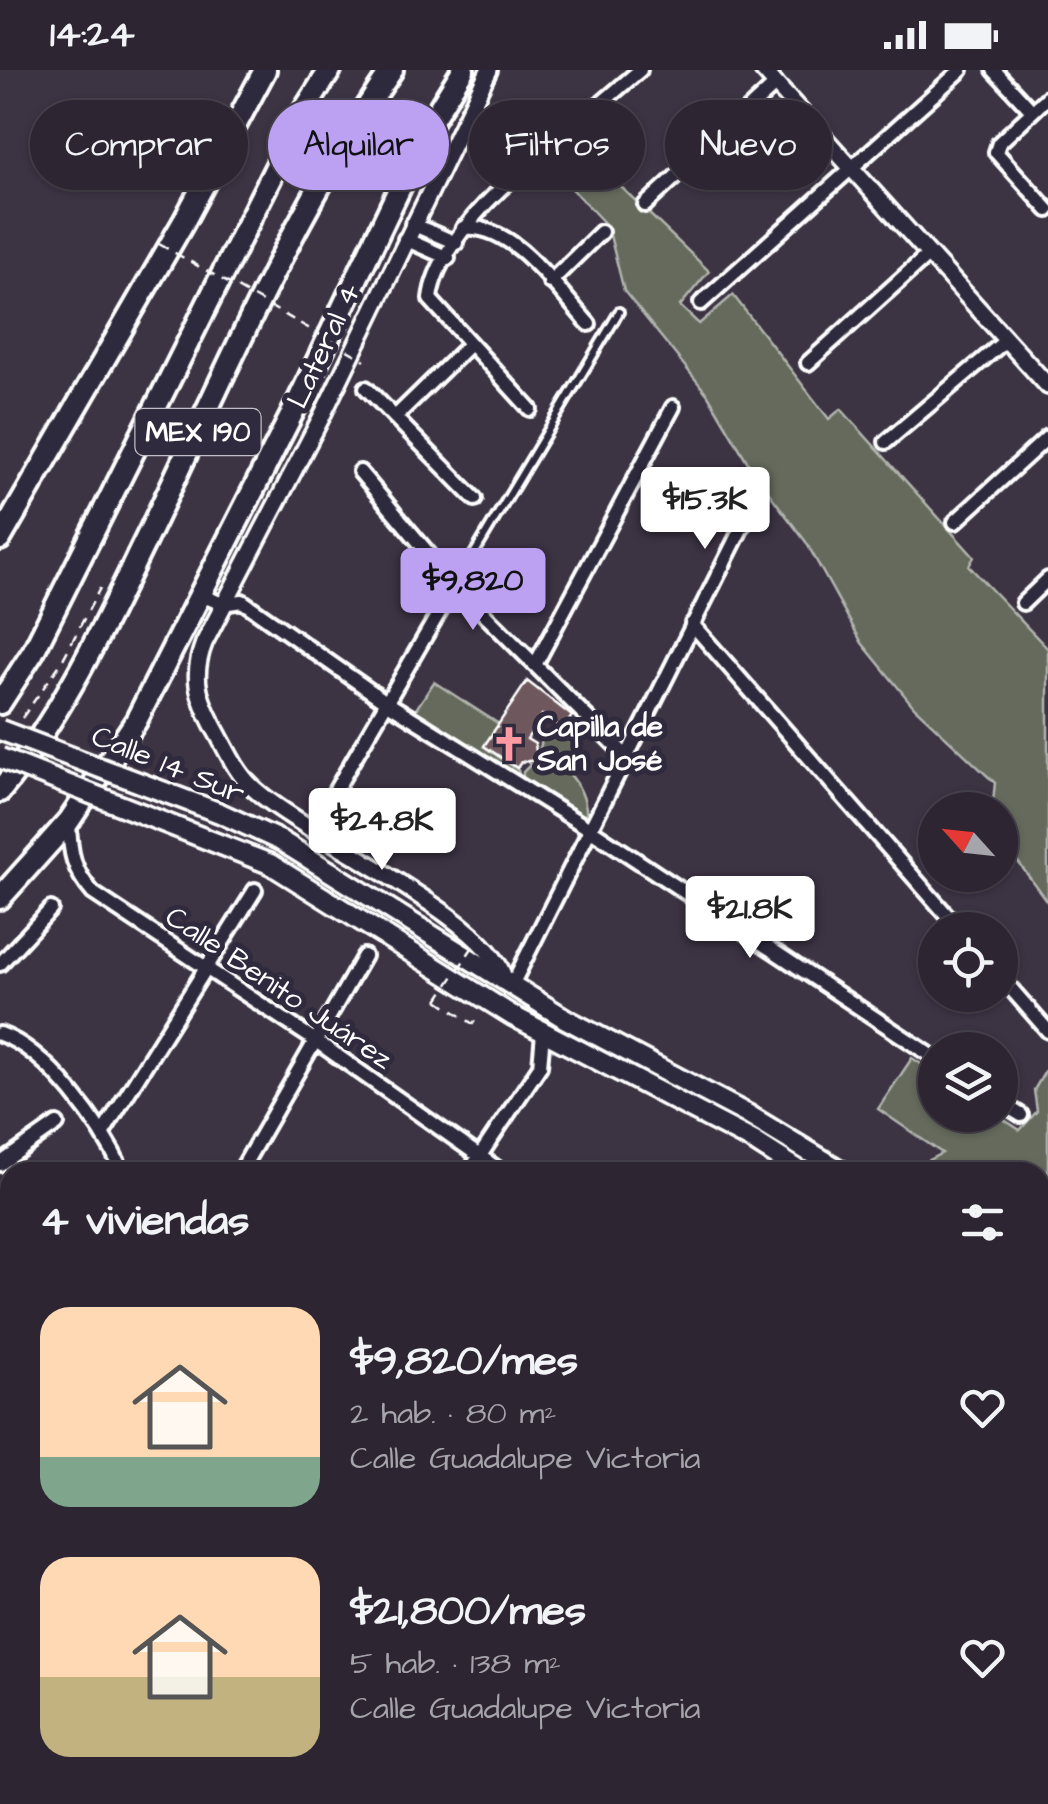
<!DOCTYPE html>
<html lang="es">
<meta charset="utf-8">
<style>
:root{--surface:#2d2632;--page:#39323e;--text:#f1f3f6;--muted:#a7a5ac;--line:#48434d;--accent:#bca0f2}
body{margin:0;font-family:"Architects Daughter",sans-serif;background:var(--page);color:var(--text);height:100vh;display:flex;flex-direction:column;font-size:38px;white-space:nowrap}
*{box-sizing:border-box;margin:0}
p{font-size:32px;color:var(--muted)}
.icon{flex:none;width:55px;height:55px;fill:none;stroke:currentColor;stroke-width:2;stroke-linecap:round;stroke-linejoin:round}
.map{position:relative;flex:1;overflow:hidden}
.panel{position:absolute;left:0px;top:1092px;width:1050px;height:642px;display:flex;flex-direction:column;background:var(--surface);border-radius:30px 30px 0 0;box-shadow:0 2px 8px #0004,0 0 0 2px var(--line)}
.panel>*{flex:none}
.guide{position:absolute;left:30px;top:30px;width:990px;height:90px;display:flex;gap:20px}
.needle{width:65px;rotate:297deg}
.controls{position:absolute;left:918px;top:722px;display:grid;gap:20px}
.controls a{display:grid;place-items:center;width:100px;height:100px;border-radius:50%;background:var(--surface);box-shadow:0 2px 8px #0004,0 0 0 2px var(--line);font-size:50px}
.price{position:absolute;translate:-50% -85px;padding:0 22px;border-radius:10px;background:#fff;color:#222;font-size:32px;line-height:65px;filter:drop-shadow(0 2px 5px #0008)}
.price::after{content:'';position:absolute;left:50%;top:60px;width:30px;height:22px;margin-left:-15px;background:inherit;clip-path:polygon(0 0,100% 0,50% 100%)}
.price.on{background:var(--accent);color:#111}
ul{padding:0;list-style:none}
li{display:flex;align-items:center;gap:30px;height:250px;padding:0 40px}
li span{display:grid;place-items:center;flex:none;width:280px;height:200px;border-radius:30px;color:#555}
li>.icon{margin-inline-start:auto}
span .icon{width:120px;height:120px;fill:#fffc;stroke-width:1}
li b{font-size:42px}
h2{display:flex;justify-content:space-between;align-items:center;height:120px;padding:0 40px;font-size:42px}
.pill{padding:0 35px;border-radius:45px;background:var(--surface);box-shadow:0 2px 8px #0004,0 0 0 2px var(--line);font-size:35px;line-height:90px}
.pill.on{background:var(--accent);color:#111}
.status{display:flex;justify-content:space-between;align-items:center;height:70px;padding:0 50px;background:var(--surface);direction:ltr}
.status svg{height:28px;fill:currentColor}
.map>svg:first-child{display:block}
.green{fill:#656b5d;stroke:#b2b5ae;stroke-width:2.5}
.building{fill:#6e585d;stroke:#fff;stroke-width:2.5}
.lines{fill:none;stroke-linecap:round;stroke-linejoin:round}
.service-casing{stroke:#fff;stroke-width:14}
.minor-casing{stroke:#fff;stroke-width:20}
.tertiary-casing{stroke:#fff;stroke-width:22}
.secondary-casing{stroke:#fff;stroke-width:25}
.trunk-casing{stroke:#fff;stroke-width:28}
.path{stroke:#fff;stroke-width:2.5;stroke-dasharray:10 8;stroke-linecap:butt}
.service{stroke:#2f2a3d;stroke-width:6}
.minor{stroke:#2f2a3d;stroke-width:12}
.tertiary{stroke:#2f2a3d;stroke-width:15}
.secondary{stroke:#2f2a3d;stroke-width:18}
.trunk{stroke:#2f2a3d;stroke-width:20}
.secondary-bridge-casing{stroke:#fff;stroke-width:25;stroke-linecap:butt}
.path-bridge{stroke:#fff;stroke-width:2.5;stroke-dasharray:10 8;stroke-linecap:butt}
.secondary-bridge{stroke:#2f2a3d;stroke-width:18}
.labels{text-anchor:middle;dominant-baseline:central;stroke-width:10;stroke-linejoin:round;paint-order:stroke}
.shield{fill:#2f2a3d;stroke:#c1bfc5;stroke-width:2.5}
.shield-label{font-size:28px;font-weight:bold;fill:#fff}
.street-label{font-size:30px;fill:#fff;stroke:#2f2a3d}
.poi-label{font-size:30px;font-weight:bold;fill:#fff;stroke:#2f2a3d;text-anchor:start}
</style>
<div class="status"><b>14:24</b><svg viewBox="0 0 49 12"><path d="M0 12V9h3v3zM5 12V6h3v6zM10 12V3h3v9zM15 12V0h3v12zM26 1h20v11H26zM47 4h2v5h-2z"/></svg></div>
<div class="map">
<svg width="1048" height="1734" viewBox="0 0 1048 1734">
<rect width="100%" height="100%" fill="#3c3343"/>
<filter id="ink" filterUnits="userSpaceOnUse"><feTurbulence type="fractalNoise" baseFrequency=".01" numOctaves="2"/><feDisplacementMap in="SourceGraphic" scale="20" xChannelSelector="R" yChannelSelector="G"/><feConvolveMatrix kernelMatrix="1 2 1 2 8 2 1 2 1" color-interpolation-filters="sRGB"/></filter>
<g filter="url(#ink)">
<!-- green -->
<g class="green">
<polygon points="528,28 709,201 680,236 699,254 733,225 829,349 841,339 974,487 969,496 1048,579 1048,833 1000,767 1000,740 992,740 995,713 914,637 862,573 806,472 754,403 708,325 624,221 608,157 559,105 524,107 492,61"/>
<polygon points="434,612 499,654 484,677 518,700 522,714 412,645"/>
<path d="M557,661l11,4 5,16 -15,22 4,-4c15,7 28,36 23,52l-62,-38v-11l7,-7 -3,-4 10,-2 6,-22z"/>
<polygon points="912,988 935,1003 935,1045 997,1045 1020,1060 1037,1041 1034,1020 1048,996 1048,1164 1040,1161 1040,1102 905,1102 942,1083 878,1039"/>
</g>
<!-- building -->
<polygon class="building" points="527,611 572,646 563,659 542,645 527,669 535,674 537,690 521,692 517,698 484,676"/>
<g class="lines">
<defs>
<g id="service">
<polyline points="456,514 619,242"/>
<polyline points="1040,1264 1048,1247"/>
</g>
<g id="minor">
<polyline points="994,0 1031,40"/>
<polyline points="1048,27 999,73 996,82 1048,140"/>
<polyline points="576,55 640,0"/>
<path d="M515,106c-32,27 -81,80 -85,123l100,110"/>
<polyline points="645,135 776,14"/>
<polyline points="412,154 456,173"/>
<path d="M463,158c51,-6 94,62 126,96"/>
<polyline points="405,169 448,188"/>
<polyline points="550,212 601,162"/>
<polyline points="701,233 961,0"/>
<polyline points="808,293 929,184"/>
<polyline points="366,318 475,429"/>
<polyline points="395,347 469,275"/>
<polyline points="886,372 1006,270"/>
<polyline points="360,402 455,515 627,687"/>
<polyline points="955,452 1048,367"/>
<polyline points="199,524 222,534 242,531 386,632 588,758 935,988"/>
<polyline points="1023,533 1048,509"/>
<polyline points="692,554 960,860"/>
<polyline points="535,595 673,337"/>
<path d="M69,753c1,30 4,47 24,70l223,148 186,131"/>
<polyline points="313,759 455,515"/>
<polyline points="0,894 51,839"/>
<polyline points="1000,906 1048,961"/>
<polyline points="512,915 756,429"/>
<path d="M0,964c49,17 102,93 123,138"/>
<polyline points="1000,1032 1021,1045"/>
<polyline points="104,1061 255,820"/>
<polyline points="0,1094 57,1054"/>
<polyline points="240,1102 364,886"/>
<polyline points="469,1102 540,996 543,963"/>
<polyline points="0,1217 10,1210"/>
<polyline points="0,1343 10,1336"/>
<polyline points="0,1502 10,1494"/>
<polyline points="1040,1545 1048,1549"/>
<polyline points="0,1569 10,1582"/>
<polyline points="0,1647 10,1660"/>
<polyline points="0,1700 10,1713"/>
<polyline points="19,1725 26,1734"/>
<polyline points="58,1725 65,1734"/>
<polyline points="781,1725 791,1734"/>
<polyline points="914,1725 916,1734"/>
<polyline points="1013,1725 1037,1734"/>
<polyline points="137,1734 149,1725"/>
<polyline points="307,1734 319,1725"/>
<polyline points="497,1734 510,1725"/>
<polyline points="658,1734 669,1725"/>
</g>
<g id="tertiary">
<path d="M489,0l-168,348 -117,225c-13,34 -6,54 11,86 11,19 20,42 37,58 51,48 239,131 252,192"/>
<polyline points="763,0 1048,316"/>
</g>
<g id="secondary">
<polyline points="281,771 566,949 747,1044 843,1102"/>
<polyline points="270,794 513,946 755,1072 802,1102"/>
<polyline points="1040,1172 1048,1174"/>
<polyline points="1040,1205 1048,1208"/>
</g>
<g id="trunk">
<polyline points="0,469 183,153 265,0"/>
<polyline points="0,633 33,582 305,39 330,0"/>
<path d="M0,721c62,-75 103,-164 145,-250 77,-159 146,-326 247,-471"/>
<polyline points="0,828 69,751 136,651 296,336 432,50 463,0"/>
</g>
</defs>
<!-- service casing -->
<use href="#service" class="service-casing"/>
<!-- minor casing -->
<use href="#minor" class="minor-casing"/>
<!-- tertiary casing -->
<use href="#tertiary" class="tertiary-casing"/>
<!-- secondary casing -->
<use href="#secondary" class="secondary-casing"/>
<!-- trunk casing -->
<use href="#trunk" class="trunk-casing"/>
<!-- path -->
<g class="path">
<polyline points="22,648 61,593 100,518"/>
<polyline points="438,930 473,954 478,945"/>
</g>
<!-- service -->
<use href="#service" class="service"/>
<!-- minor -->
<use href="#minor" class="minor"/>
<!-- tertiary -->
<use href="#tertiary" class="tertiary"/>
<!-- secondary -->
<use href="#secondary" class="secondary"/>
<!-- trunk -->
<use href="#trunk" class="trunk"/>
<defs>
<g id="secondary-bridge">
<polyline points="0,660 220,743 281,771"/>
<polyline points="0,688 270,794"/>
</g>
</defs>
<!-- secondary-bridge casing -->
<use href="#secondary-bridge" class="secondary-bridge-casing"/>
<!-- path-bridge -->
<g class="path-bridge">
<polyline points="159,174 365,290"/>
<polyline points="438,930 472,878"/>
</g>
<!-- secondary-bridge -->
<use href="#secondary-bridge" class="secondary-bridge"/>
</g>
</g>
<!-- icons -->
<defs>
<symbol id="church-bare" viewBox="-9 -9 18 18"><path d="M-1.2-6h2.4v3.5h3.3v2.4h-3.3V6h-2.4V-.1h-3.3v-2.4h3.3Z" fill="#ff9aa2" stroke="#2f2a3d" stroke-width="2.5" paint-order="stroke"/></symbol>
</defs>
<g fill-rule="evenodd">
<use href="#church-bare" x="484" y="649" width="50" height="50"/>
</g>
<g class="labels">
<!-- shield labels -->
<rect class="shield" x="135.5" y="339" width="125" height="46" rx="8"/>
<g class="shield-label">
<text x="198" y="362">MEX 190</text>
</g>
<!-- street labels -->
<g class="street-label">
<text transform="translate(324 276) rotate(-65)">Lateral 4</text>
<text transform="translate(168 695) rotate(22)">Calle 14 Sur</text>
<text transform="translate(279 918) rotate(34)">Calle Benito Juárez</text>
</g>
<!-- poi labels -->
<g class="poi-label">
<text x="537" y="657">Capilla de<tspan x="537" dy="34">San José</tspan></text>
</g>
</g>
</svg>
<div class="controls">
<a><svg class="needle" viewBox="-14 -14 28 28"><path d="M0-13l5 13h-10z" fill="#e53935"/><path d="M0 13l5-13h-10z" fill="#a7a5ac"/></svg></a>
<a><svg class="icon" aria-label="locate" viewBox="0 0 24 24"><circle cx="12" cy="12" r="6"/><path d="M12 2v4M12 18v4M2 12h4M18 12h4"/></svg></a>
<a><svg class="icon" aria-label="layers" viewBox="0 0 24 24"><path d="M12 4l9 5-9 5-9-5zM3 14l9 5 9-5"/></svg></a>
</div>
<b class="price" style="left:705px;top:482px">$15.3K</b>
<b class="price on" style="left:473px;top:563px">$9,820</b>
<b class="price" style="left:382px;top:803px">$24.8K</b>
<b class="price" style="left:750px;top:891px">$21.8K</b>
<div class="guide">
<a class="pill">Comprar</a>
<a class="pill on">Alquilar</a>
<a class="pill">Filtros</a>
<a class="pill">Nuevo</a>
</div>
<section class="panel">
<h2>4 viviendas<svg class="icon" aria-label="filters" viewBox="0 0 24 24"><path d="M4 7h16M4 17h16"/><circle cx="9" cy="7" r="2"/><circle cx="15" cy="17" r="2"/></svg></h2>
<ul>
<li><span style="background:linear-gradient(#ffd9b3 75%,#7fa58c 0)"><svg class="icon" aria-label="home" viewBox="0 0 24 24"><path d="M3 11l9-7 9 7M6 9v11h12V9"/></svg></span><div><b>$9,820/mes</b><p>2 hab. · 80 m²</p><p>Calle Guadalupe Victoria</p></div><svg class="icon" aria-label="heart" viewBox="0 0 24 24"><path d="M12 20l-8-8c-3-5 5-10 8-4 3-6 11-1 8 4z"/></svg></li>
<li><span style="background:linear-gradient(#ffd9b3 60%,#c2b280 0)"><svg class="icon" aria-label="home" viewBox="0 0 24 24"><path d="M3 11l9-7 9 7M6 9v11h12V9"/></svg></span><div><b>$21,800/mes</b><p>5 hab. · 138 m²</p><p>Calle Guadalupe Victoria</p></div><svg class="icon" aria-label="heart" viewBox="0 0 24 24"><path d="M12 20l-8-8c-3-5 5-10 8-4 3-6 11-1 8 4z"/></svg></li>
</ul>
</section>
</div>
